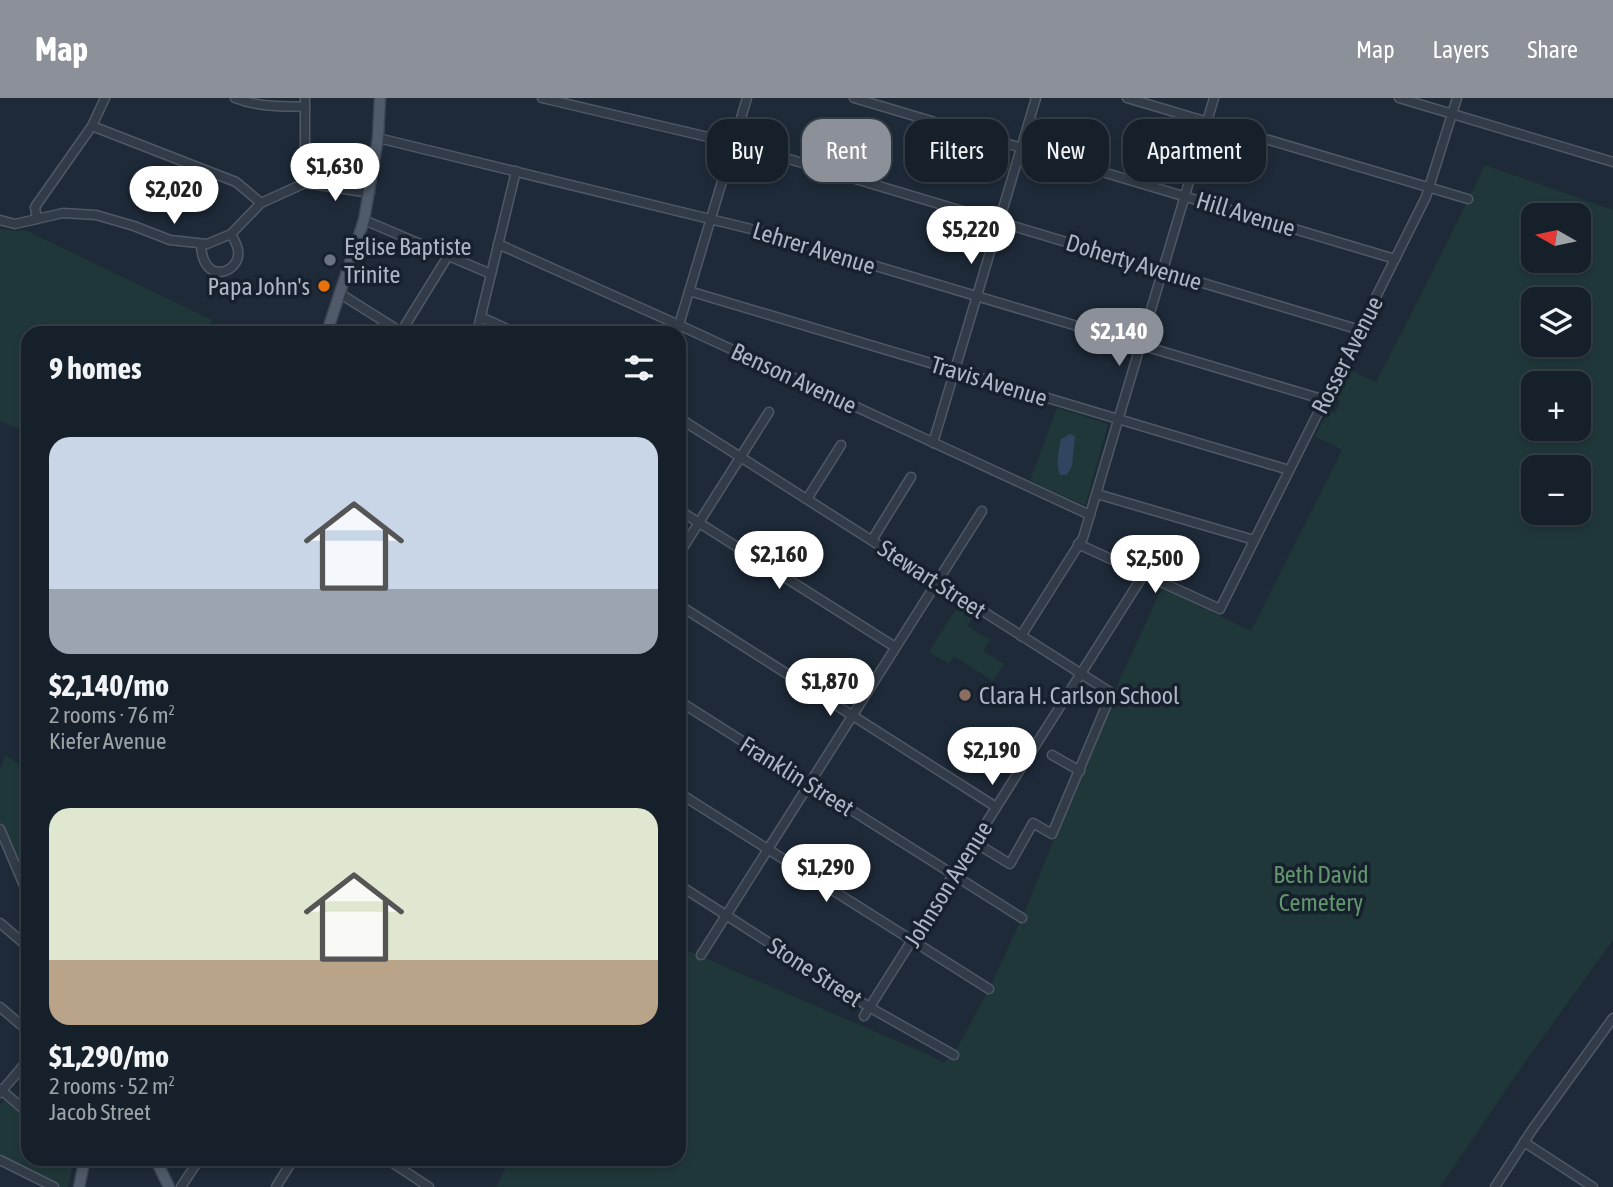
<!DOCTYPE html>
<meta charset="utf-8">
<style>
:root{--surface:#16202a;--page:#232d36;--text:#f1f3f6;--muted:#9ea3a8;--line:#353e47;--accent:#8c9099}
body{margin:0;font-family:"Asap Condensed",sans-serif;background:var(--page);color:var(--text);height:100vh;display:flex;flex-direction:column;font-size:26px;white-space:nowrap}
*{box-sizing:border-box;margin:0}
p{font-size:23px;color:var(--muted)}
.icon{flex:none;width:38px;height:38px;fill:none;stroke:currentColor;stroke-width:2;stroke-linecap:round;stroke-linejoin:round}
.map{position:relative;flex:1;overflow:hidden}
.drawer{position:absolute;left:21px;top:228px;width:665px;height:840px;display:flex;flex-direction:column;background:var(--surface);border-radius:21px;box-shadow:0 4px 10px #0003,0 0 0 2px var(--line)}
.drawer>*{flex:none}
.banner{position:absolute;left:707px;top:21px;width:665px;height:63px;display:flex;gap:14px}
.needle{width:46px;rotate:279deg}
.fabs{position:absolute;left:1521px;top:105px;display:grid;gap:14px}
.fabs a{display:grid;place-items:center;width:70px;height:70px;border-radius:14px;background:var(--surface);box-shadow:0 4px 10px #0003,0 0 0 2px var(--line);font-size:35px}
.price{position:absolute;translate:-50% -60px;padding:0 16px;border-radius:24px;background:#fff;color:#222;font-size:23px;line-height:46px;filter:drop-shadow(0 2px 4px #0008)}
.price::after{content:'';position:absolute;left:50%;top:42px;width:21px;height:16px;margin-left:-10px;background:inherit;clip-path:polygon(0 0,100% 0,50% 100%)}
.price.current{background:var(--accent);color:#fff}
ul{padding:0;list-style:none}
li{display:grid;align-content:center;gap:14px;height:371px;padding:0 28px}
li span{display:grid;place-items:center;height:217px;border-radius:21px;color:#555}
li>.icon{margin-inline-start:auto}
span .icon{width:126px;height:126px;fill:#fffc;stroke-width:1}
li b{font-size:30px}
h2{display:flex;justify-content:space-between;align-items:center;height:84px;padding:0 28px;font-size:30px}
.chip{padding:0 24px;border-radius:21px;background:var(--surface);box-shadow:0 4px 10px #0003,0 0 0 2px var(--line);font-size:24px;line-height:63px}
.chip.current{background:var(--accent);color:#fff}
header{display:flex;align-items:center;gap:42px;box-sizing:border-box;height:98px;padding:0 35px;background:var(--accent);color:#fff}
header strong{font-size:33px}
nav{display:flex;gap:38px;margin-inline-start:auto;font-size:24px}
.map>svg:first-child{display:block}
.green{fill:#203739;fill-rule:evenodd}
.water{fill:#304560}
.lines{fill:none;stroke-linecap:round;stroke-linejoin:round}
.minor-casing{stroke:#4f5966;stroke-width:11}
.major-casing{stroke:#3b4552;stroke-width:13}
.minor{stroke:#323c48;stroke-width:8}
.major{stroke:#4f5b69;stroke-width:10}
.worship-dot{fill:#6b7280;stroke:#17212d;stroke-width:2.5}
.food-dot{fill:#e8710a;stroke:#17212d;stroke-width:2.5}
.education-dot{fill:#8d6e63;stroke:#17212d;stroke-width:2.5}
.labels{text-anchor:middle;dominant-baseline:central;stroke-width:7;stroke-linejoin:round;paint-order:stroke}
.street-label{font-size:24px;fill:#acb6c5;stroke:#17212d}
.poi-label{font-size:24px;fill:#acb6c5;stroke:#17212d;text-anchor:start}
.park-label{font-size:24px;fill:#62976d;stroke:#17212d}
</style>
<header>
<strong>Map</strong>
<nav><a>Map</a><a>Layers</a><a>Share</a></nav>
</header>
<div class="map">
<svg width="1613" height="1089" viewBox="0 0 1613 1089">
<rect width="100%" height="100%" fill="#1e2a38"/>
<!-- green -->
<g class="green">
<path d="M1485,67l128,45v730l-88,122 -85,125h-944l14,-28 169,-1v-211l248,107 17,9 10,-9 35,-65 33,-71 91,-224 49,-106 89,43 91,-181 -27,-14 14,-26 5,3 7,-11 -6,-4 14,-28 27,12 54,-105zM1533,117h45v46h-45zM1533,201h45v46h-45zM1533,285h45v46h-45zM1533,369h45v46h-45z"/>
<polygon points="0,131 15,133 25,132 212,222 206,234 28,234 28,335 0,323"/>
<polygon points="1057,310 1108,326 1085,407 1030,383"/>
<polygon points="958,508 974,518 967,528 990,542 983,553 1004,566 993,583 954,558 949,566 929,554"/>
<polygon points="6,658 28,671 28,797 0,731 0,670"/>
<polygon points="4,1002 28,1023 28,1060 72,1060 74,1062 68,1089 53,1089 0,1061 0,1007"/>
</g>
<!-- water -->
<path class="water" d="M1070,336l5,2 -3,30 -5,9h-7c-5,-12 -1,-24 1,-36z"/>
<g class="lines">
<defs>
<g id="minor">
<path d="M235,0c22,9 46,8 70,9"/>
<polyline points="542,0 742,47 1360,232"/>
<polyline points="854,0 1395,161"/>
<polyline points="1127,0 1468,101"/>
<polyline points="1399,0 1613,64"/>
<polyline points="92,28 236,84 261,105"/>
<polyline points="378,40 755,132 1325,302"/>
<polyline points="305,85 305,0"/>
<polyline points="305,85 370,95"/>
<polyline points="37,121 35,109 92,28 105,0"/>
<polyline points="0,122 15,126 63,115 96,117 134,128 170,142 207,146 231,136 261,105 305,85"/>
<polyline points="364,122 491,176"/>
<path d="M201,146c1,43 41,29 37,6 -1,-6 -4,-11 -7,-16"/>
<polyline points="498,146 679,227 1090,417"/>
<polyline points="689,193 1289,372"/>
<polyline points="339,195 401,234"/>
<polyline points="481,219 514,234"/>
<polyline points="679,227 747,0"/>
<polyline points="401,234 448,158"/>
<polyline points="477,234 516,73"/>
<polyline points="679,320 1113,596"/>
<polyline points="933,345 1036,0"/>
<polyline points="1097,396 1254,442"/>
<polyline points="807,401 841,347"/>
<polyline points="679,412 895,549"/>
<polyline points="872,442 911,379"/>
<polyline points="1078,446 1220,511 1426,99 1457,0"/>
<polyline points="679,456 769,314"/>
<polyline points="679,507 996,709"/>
<polyline points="1021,538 1083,440 1214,0"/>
<polyline points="679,603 1022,820"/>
<polyline points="1052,657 1080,673"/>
<polyline points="679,695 989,891"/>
<polyline points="0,731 28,797"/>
<polyline points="974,744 1010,766 1033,725 1052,736 1107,606 1103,590"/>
<polyline points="679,787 869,909 954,957"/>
<polyline points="0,825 28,849"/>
<polyline points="701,857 982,413"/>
<polyline points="0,909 28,933"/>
<polyline points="864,918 1144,476"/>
<polyline points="0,991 28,1015"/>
<polyline points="0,995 28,962"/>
<polyline points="1524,1044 1593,1089"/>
<polyline points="385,1060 429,1089"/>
<polyline points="0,1062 54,1089"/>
<polyline points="181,1089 200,1060"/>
<polyline points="276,1089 294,1060"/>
<polyline points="1495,1089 1532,1032 1613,920"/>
</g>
<g id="major">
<polyline points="327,234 364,122 378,40 380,0"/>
<polyline points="155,1060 169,1089"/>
<polyline points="79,1089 85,1060"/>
</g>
</defs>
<!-- minor casing -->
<use href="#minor" class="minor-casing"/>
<!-- major casing -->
<use href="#major" class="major-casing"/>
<!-- minor -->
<use href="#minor" class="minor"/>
<!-- major -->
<use href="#major" class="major"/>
</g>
<!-- markers -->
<circle class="worship-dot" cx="330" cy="162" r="7"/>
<circle class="food-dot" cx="324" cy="188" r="7"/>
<circle class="education-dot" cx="965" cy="597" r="7"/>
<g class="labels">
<!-- street labels -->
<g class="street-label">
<text transform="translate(1246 116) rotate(17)">Hill Avenue</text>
<text transform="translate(814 150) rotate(17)">Lehrer Avenue</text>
<text transform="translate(1134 164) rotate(17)">Doherty Avenue</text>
<text transform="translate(1347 257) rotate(-63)">Rosser Avenue</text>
<text transform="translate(794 280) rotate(25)">Benson Avenue</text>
<text transform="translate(989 283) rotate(17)">Travis Avenue</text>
<text transform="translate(932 481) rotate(33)">Stewart Street</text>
<text transform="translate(797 678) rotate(32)">Franklin Street</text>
<text transform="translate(948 786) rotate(-58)">Johnson Avenue</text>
<text transform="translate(815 874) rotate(33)">Stone Street</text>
</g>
<!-- poi labels -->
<g class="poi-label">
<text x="344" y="148">Eglise Baptiste<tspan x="344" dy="28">Trinite</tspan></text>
<text x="310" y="188" text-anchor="end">Papa John's</text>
<text x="979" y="597">Clara H. Carlson School</text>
</g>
<!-- park labels -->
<g class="park-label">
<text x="1321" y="776">Beth David<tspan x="1321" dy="28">Cemetery</tspan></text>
</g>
</g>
</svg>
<div class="fabs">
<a><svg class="needle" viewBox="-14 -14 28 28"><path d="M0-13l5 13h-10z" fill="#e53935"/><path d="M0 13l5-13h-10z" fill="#9ea3a8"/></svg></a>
<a><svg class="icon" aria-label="layers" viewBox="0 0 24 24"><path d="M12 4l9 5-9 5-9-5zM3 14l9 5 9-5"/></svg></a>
<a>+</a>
<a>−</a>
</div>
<b class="price" style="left:335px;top:105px">$1,630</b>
<b class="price" style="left:174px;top:128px">$2,020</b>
<b class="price" style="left:971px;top:168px">$5,220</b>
<b class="price current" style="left:1119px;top:270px">$2,140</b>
<b class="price" style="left:779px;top:493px">$2,160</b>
<b class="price" style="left:1155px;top:497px">$2,500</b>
<b class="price" style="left:830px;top:620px">$1,870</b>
<b class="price" style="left:992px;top:689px">$2,190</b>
<b class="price" style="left:826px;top:806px">$1,290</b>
<div class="banner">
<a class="chip">Buy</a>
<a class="chip current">Rent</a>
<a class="chip">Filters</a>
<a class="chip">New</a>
<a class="chip">Apartment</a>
</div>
<section class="drawer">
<h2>9 homes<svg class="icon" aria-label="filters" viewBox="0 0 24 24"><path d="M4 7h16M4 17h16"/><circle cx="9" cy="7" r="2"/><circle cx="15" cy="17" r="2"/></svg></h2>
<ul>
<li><span style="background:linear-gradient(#c9d6e8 70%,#9aa5b1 0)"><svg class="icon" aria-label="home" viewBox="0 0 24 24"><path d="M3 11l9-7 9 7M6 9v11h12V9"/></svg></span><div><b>$2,140/mo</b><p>2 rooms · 76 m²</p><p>Kiefer Avenue</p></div></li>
<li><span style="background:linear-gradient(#dfe7d0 70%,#b9a48a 0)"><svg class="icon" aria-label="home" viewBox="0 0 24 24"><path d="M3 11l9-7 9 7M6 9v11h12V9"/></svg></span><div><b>$1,290/mo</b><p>2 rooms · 52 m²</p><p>Jacob Street</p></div></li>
</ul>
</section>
</div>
